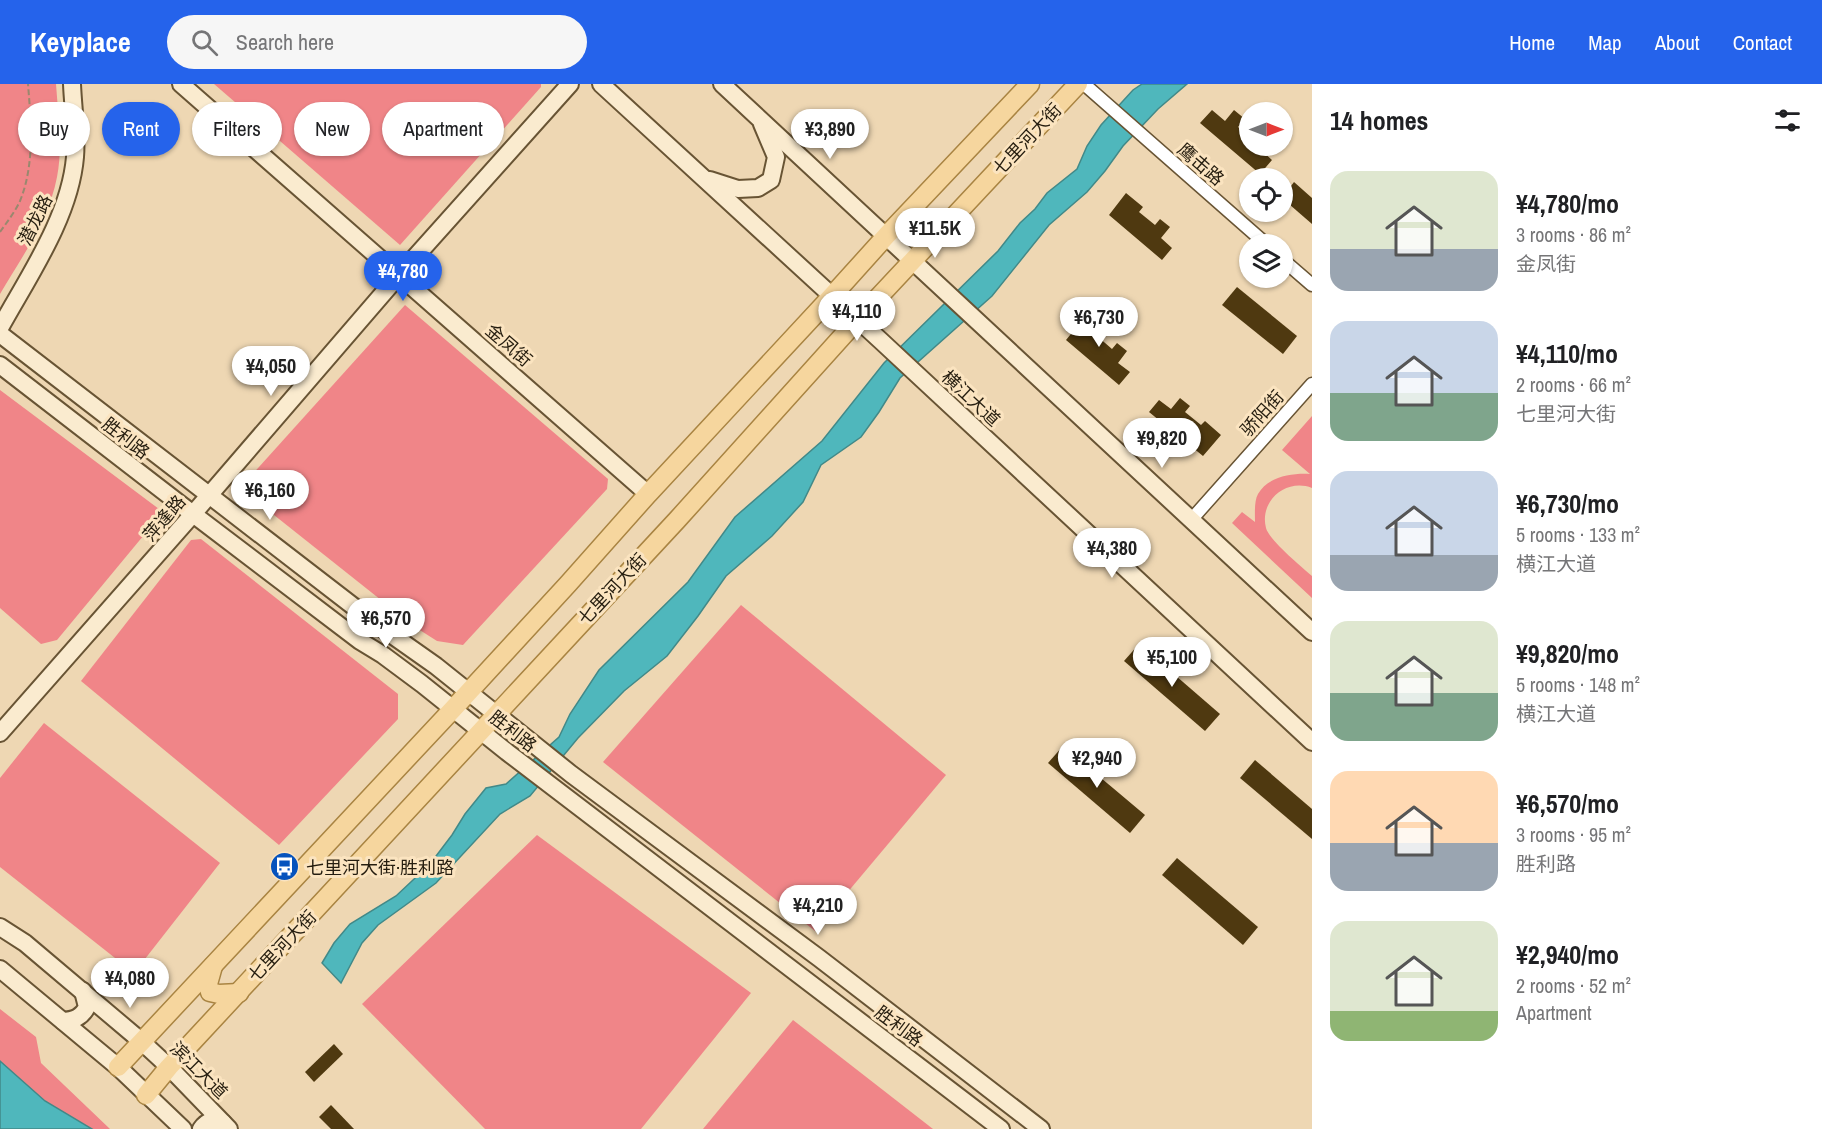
<!DOCTYPE html>
<meta charset="utf-8">
<style>
:root{--surface:#fff;--page:#f6f6f6;--text:#202124;--muted:#757577;--accent:#2563eb}
body{margin:0;font-family:"Archivo Narrow","Noto Sans SC",sans-serif;background:var(--page);color:var(--text);height:100vh;display:flex;flex-direction:column;font-size:22px;white-space:nowrap}
*{box-sizing:border-box;margin:0}
p{font-size:20px;color:var(--muted)}
.icon{flex:none;width:33px;height:33px;fill:none;stroke:currentColor;stroke-width:2;stroke-linecap:round;stroke-linejoin:round}
.map{position:relative;flex:1;overflow:hidden}
.drawer{display:flex;flex-direction:column;background:var(--surface);width:510px}
.drawer>*{flex:none}
.banner{position:absolute;left:18px;top:18px;width:570px;height:54px;display:flex;gap:12px}
.needle{width:39px;rotate:90deg}
.buttons{position:absolute;left:1239px;top:18px;display:grid;gap:12px}
.buttons a{display:grid;place-items:center;width:54px;height:54px;border-radius:50%;background:var(--surface);box-shadow:0 2px 4px #0004;font-size:30px}
.price{position:absolute;translate:-50% -51px;padding:0 14px;border-radius:21px;background:#fff;color:#222;font-size:20px;line-height:39px;filter:drop-shadow(0 2px 3px #0008)}
.price::after{content:'';position:absolute;left:50%;top:36px;width:18px;height:14px;margin-left:-9px;background:inherit;clip-path:polygon(0 0,100% 0,50% 100%)}
.price.current{background:var(--accent);color:#fff}
ul{padding:0;list-style:none}
li{display:flex;align-items:center;gap:18px;height:150px;padding:0 18px}
li span{display:grid;place-items:center;flex:none;width:168px;height:120px;border-radius:18px;color:#555}
li>.icon{margin-inline-start:auto}
span .icon{width:72px;height:72px;fill:#fffc;stroke-width:1}
li b{font-size:26px}
h2{display:flex;justify-content:space-between;align-items:center;height:72px;padding:0 18px;font-size:26px}
.chip{padding:0 21px;border-radius:27px;background:var(--surface);box-shadow:0 2px 4px #0004;font-size:21px;line-height:54px}
.chip.current{background:var(--accent);color:#fff}
header{display:flex;align-items:center;gap:36px;box-sizing:border-box;height:84px;padding:0 30px;background:var(--accent);color:#fff}
header strong{font-size:28px}
nav{display:flex;gap:33px;margin-inline-start:auto;font-size:21px}
.search{width:420px;height:54px;background:var(--page);display:flex;align-items:center;gap:15px;box-sizing:border-box;padding:0 21px;border-radius:33px;color:var(--muted);font-size:22px}
main{display:flex;flex:1;min-height:0}
.map>svg:first-child{display:block}
.green{fill:#f08588}
.water{fill:#4fb7bc;stroke:#428988;stroke-width:1.5}
.building{fill:#4f3910}
.lines{fill:none;stroke-linecap:round;stroke-linejoin:round}
.street-casing{stroke:#685434;stroke-width:15}
.secondary-casing{stroke:#685434;stroke-width:20}
.primary-casing{stroke:#a98442;stroke-width:21}
.path{stroke:#99886e;stroke-width:2;stroke-dasharray:6 3;stroke-linecap:butt}
.street{stroke:#fff;stroke-width:12}
.secondary{stroke:#faebcf;stroke-width:16}
.primary{stroke:#f6d69e;stroke-width:18}
.labels{text-anchor:middle;dominant-baseline:central;stroke-width:6;stroke-linejoin:round;paint-order:stroke}
.street-label{font-size:18px;fill:#251d0f;stroke:#fbe4c0}
.poi-label{font-size:18px;fill:#251d0f;stroke:#fbe4c0;text-anchor:start}
</style>
<header>
<strong>Keyplace</strong>
<div class="search"><svg class="icon" aria-label="search" viewBox="0 0 24 24"><circle cx="10" cy="10" r="6"/><path d="M15 15l6 6"/></svg>Search here</div>
<nav><a>Home</a><a>Map</a><a>About</a><a>Contact</a></nav>
</header>
<main>
<div class="map">
<svg width="1312" height="1045" viewBox="0 0 1312 1045">
<rect width="100%" height="100%" fill="#eed7b3"/>
<!-- green -->
<g class="green">
<path d="M0,0h56c2,30 7,63 1,93 -8,43 -36,81 -57,117z"/>
<polygon points="214,0 541,0 541,3 400,161"/>
<polygon points="405,221 608,395 607,405 463,561 437,557 415,543 240,404"/>
<polygon points="0,306 163,428 57,556 41,560 0,524"/>
<path d="M1312,332v72c-26,-10 -53,13 -46,40 3,12 36,39 46,48v22l-80,-75 10,-11 13,10c0,-8 -1,-21 3,-28 10,-18 35,-21 52,-20l-28,-24z"/>
<polygon points="201,455 398,610 398,635 279,761 81,597 191,456"/>
<polygon points="741,521 946,691 815,847 603,678"/>
<polygon points="44,639 220,779 134,889 0,783 0,694"/>
<polygon points="537,751 751,909 641,1045 485,1045 362,920"/>
<polygon points="0,925 36,953 41,979 110,1045 0,1045"/>
<polygon points="793,936 933,1045 703,1045"/>
</g>
<!-- water -->
<g class="water">
<polygon points="1142,0 1187,0 1158,25 1123,62 1105,87 1087,108 1049,141 992,212 900,294 879,328 861,353 821,381 803,418 772,452 726,492 698,532 667,572 624,607 578,654 530,712 500,730 436,799 378,841 362,859 341,899 322,879 334,859 350,840 396,812 430,780 452,751 465,730 486,704 506,700 559,653 570,630 599,586 688,498 735,433 822,357 884,279 998,167 1020,139 1035,125 1047,109 1077,85 1087,62 1101,41 1133,6"/>
<polygon points="0,977 45,1017 92,1045 0,1045"/>
</g>
<!-- building -->
<g class="building">
<polygon points="1212,26 1225,37 1234,26 1245,35 1238,43 1250,53 1250,62 1266,62 1261,66 1272,76 1260,90 1200,39"/>
<polygon points="1294,98 1312,114 1312,140 1282,114"/>
<polygon points="1126,109 1143,123 1139,128 1155,141 1160,135 1170,143 1161,154 1172,164 1162,176 1109,131"/>
<polygon points="1237,203 1297,252 1283,270 1222,221"/>
<polygon points="1106,225 1113,231 1097,252 1112,265 1117,259 1127,267 1118,279 1130,288 1119,301 1066,256 1084,234 1093,242"/>
<polygon points="1180,314 1190,322 1185,328 1201,341 1205,337 1221,351 1203,372 1149,328 1159,316 1171,325"/>
<polygon points="1139,560 1220,630 1205,647 1124,577"/>
<polygon points="1063,662 1145,731 1130,749 1048,679"/>
<polygon points="1255,676 1312,725 1312,755 1240,694"/>
<polygon points="1177,774 1258,843 1243,861 1162,791"/>
<polygon points="334,960 343,970 314,998 305,988"/>
<polygon points="331,1021 354,1045 331,1045 319,1033"/>
</g>
<g class="lines">
<defs>
<g id="street">
<polyline points="1084,0 1266,160"/>
<polyline points="1282,175 1312,201"/>
<polyline points="1191,436 1312,300"/>
</g>
<g id="secondary">
<polyline points="181,0 648,410"/>
<polyline points="601,0 880,256 1312,658"/>
<polyline points="722,0 1312,548"/>
<polyline points="710,96 738,105 758,104 771,96 776,73 762,40"/>
<path d="M0,244c28,-51 70,-111 75,-171 2,-23 -2,-49 -3,-73"/>
<polyline points="0,250 375,539 436,582 571,690 819,874 1041,1045"/>
<polyline points="0,281 193,430 360,557 383,571 422,600 507,668 1001,1045"/>
<polyline points="0,649 193,430 399,191 570,0"/>
<polyline points="0,843 25,859 141,957 169,983 229,1045"/>
<polyline points="0,885 118,983 183,1045"/>
<path d="M63,937c11,-1 18,-3 24,-14l-4,-16"/>
<path d="M201,1045c6,-9 12,-9 22,-6"/>
</g>
<g id="primary">
<polyline points="213,882 208,900 210,908 219,910 239,909"/>
<polyline points="118,983 453,625 568,500 648,410 832,212 887,151 1030,0"/>
<polyline points="146,1011 169,983 677,436 858,235 1078,0"/>
</g>
</defs>
<!-- street casing -->
<use href="#street" class="street-casing"/>
<!-- secondary casing -->
<use href="#secondary" class="secondary-casing"/>
<!-- primary casing -->
<use href="#primary" class="primary-casing"/>
<!-- path -->
<path class="path" d="M0,148c7,-10 15,-20 20,-31 15,-37 11,-79 8,-117"/>
<!-- street -->
<use href="#street" class="street"/>
<!-- secondary -->
<use href="#secondary" class="secondary"/>
<!-- primary -->
<use href="#primary" class="primary"/>
</g>
<!-- icons -->
<defs>
<symbol id="bus-disc" viewBox="-11 -11 22 22"><circle r="9.5" fill="#0653bd" stroke="#fbe4c0"/><path d="M-5-6H5V4H4V6H2V4H-2V6H-4V4H-5ZM-3.5-4V0h7V-4ZM-3.5 1.2v1.5H-2V1.2ZM2 1.2v1.5H3.5V1.2Z" fill="#fff"/></symbol>
</defs>
<g fill-rule="evenodd">
<use href="#bus-disc" x="268" y="766" width="33" height="33"/>
</g>
<g class="labels">
<!-- street labels -->
<g class="street-label">
<text transform="translate(1027 55) rotate(-47)">七里河大街</text>
<text transform="translate(1201 80) rotate(41)">鹰击路</text>
<text transform="translate(35 136) rotate(-64)">潜龙路</text>
<text transform="translate(509 261) rotate(41)">金凤街</text>
<text transform="translate(971 314) rotate(43)">横江大道</text>
<text transform="translate(1262 329) rotate(-48)">骄阳街</text>
<text transform="translate(126 354) rotate(38)">胜利路</text>
<text transform="translate(164 434) rotate(-49)">萍逢路</text>
<text transform="translate(612 505) rotate(-47)">七里河大街</text>
<text transform="translate(513 647) rotate(38)">胜利路</text>
<text transform="translate(282 862) rotate(-47)">七里河大街</text>
<text transform="translate(899 942) rotate(37)">胜利路</text>
<text transform="translate(199 986) rotate(45)">滨江大道</text>
</g>
<!-- poi labels -->
<g class="poi-label">
<text x="306" y="783">七里河大街·胜利路</text>
</g>
</g>
</svg>
<div class="buttons">
<a><svg class="needle" viewBox="-14 -14 28 28"><path d="M0-13l5 13h-10z" fill="#e53935"/><path d="M0 13l5-13h-10z" fill="#757577"/></svg></a>
<a><svg class="icon" aria-label="locate" viewBox="0 0 24 24"><circle cx="12" cy="12" r="6"/><path d="M12 2v4M12 18v4M2 12h4M18 12h4"/></svg></a>
<a><svg class="icon" aria-label="layers" viewBox="0 0 24 24"><path d="M12 4l9 5-9 5-9-5zM3 14l9 5 9-5"/></svg></a>
</div>
<b class="price" style="left:830px;top:76px">¥3,890</b>
<b class="price" style="left:935px;top:175px">¥11.5K</b>
<b class="price current" style="left:403px;top:218px">¥4,780</b>
<b class="price" style="left:857px;top:258px">¥4,110</b>
<b class="price" style="left:1099px;top:264px">¥6,730</b>
<b class="price" style="left:271px;top:313px">¥4,050</b>
<b class="price" style="left:1162px;top:385px">¥9,820</b>
<b class="price" style="left:270px;top:437px">¥6,160</b>
<b class="price" style="left:1112px;top:495px">¥4,380</b>
<b class="price" style="left:386px;top:565px">¥6,570</b>
<b class="price" style="left:1172px;top:604px">¥5,100</b>
<b class="price" style="left:1097px;top:705px">¥2,940</b>
<b class="price" style="left:818px;top:852px">¥4,210</b>
<b class="price" style="left:130px;top:925px">¥4,080</b>
<div class="banner">
<a class="chip">Buy</a>
<a class="chip current">Rent</a>
<a class="chip">Filters</a>
<a class="chip">New</a>
<a class="chip">Apartment</a>
</div>
</div>
<section class="drawer">
<h2>14 homes<svg class="icon" aria-label="filters" viewBox="0 0 24 24"><path d="M4 7h16M4 17h16"/><circle cx="9" cy="7" r="2"/><circle cx="15" cy="17" r="2"/></svg></h2>
<ul>
<li><span style="background:linear-gradient(#dfe7d0 65%,#9aa5b1 0)"><svg class="icon" aria-label="home" viewBox="0 0 24 24"><path d="M3 11l9-7 9 7M6 9v11h12V9"/></svg></span><div><b>¥4,780/mo</b><p>3 rooms · 86 m²</p><p>金凤街</p></div></li>
<li><span style="background:linear-gradient(#c9d6e8 60%,#7fa58c 0)"><svg class="icon" aria-label="home" viewBox="0 0 24 24"><path d="M3 11l9-7 9 7M6 9v11h12V9"/></svg></span><div><b>¥4,110/mo</b><p>2 rooms · 66 m²</p><p>七里河大街</p></div></li>
<li><span style="background:linear-gradient(#c9d6e8 70%,#9aa5b1 0)"><svg class="icon" aria-label="home" viewBox="0 0 24 24"><path d="M3 11l9-7 9 7M6 9v11h12V9"/></svg></span><div><b>¥6,730/mo</b><p>5 rooms · 133 m²</p><p>横江大道</p></div></li>
<li><span style="background:linear-gradient(#dfe7d0 60%,#7fa58c 0)"><svg class="icon" aria-label="home" viewBox="0 0 24 24"><path d="M3 11l9-7 9 7M6 9v11h12V9"/></svg></span><div><b>¥9,820/mo</b><p>5 rooms · 148 m²</p><p>横江大道</p></div></li>
<li><span style="background:linear-gradient(#ffd9b3 60%,#9aa5b1 0)"><svg class="icon" aria-label="home" viewBox="0 0 24 24"><path d="M3 11l9-7 9 7M6 9v11h12V9"/></svg></span><div><b>¥6,570/mo</b><p>3 rooms · 95 m²</p><p>胜利路</p></div></li>
<li><span style="background:linear-gradient(#dfe7d0 75%,#8fb573 0)"><svg class="icon" aria-label="home" viewBox="0 0 24 24"><path d="M3 11l9-7 9 7M6 9v11h12V9"/></svg></span><div><b>¥2,940/mo</b><p>2 rooms · 52 m²</p><p>Apartment</p></div></li>
</ul>
</section>
</main>
